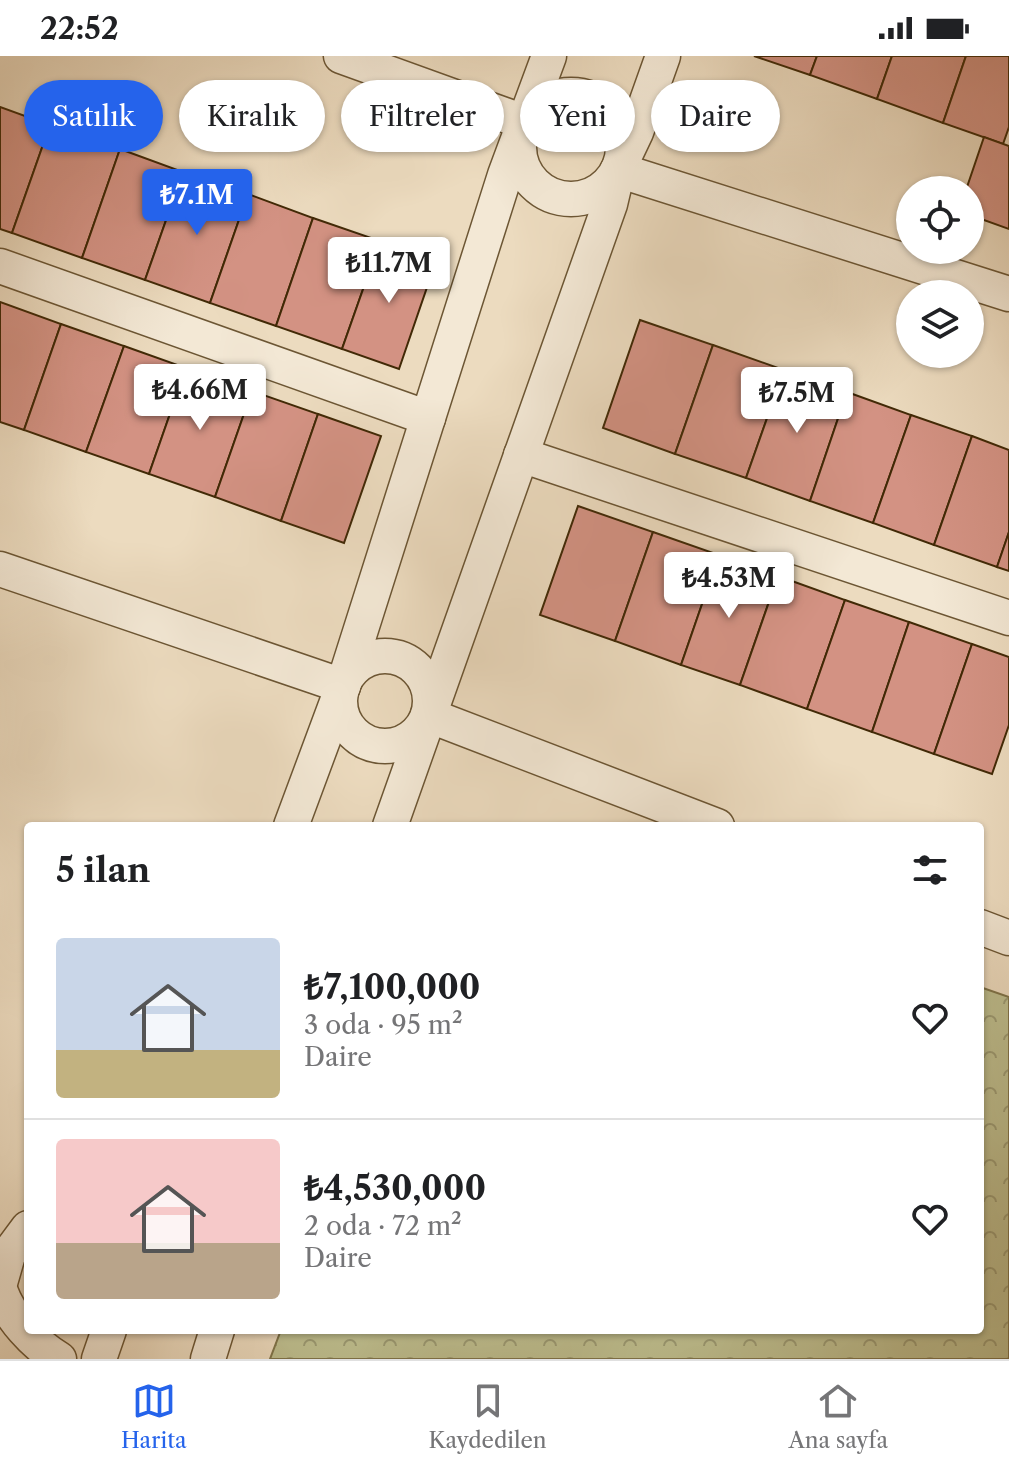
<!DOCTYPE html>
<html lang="tr">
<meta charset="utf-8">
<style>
:root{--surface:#fff;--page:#f2f2f2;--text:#202124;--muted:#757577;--line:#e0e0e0;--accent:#2563eb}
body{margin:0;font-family:"Libre Caslon Text",serif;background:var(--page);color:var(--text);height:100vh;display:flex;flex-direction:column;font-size:30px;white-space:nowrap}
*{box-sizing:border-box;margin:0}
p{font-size:26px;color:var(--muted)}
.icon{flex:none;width:44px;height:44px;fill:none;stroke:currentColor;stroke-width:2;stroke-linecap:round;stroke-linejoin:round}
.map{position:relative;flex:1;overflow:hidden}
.drawer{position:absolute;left:24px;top:766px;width:960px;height:512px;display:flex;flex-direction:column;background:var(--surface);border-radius:8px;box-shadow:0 2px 6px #0004}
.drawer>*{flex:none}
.hud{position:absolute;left:24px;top:24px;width:962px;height:72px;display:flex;gap:16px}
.fabs{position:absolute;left:896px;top:120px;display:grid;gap:16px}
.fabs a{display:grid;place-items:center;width:88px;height:88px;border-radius:50%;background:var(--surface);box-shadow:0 2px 6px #0004;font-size:40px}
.price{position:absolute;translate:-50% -68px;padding:0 18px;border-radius:8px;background:#fff;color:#222;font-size:26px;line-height:52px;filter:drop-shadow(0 2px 4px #0008)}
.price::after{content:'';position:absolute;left:50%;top:48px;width:24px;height:18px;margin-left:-12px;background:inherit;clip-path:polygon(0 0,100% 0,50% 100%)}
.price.selected{background:var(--accent);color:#fff}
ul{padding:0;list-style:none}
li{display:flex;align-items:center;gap:24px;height:200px;padding:0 32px}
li+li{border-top:2px solid var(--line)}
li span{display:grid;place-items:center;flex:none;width:224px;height:160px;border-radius:8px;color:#555}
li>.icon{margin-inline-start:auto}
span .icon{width:96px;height:96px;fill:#fffc;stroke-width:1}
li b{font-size:34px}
h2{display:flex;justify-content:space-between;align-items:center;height:96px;padding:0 32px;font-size:34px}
.chip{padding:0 28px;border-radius:36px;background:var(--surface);box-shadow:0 2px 6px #0004;font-size:28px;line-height:72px}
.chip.selected{background:var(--accent);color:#fff}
.status{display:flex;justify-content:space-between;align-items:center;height:56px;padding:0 40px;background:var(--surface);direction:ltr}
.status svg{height:22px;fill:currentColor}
.menu{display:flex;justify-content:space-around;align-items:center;height:112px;border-top:2px solid var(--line);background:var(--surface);font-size:22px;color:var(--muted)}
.menu a{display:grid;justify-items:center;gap:4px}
.menu .selected{color:var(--accent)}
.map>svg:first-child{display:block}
.forest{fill:url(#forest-crowns);stroke:#7f744a;stroke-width:2}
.building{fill:#d39283;stroke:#412906;stroke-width:2}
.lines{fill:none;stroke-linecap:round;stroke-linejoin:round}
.minor-casing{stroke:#6c5634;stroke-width:37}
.minor{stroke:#f3e8d5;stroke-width:34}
</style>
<div class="status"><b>22:52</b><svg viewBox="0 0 49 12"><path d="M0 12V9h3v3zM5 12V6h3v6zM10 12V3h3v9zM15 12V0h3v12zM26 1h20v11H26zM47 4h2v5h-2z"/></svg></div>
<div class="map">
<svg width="1009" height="1303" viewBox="0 0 1009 1303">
<defs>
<pattern id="forest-crowns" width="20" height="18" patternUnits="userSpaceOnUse" patternTransform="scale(2)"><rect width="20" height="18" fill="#bdbe8f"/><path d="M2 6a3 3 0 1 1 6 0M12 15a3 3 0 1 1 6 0" fill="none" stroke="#9b9a73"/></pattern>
</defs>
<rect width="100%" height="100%" fill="#ecdbbf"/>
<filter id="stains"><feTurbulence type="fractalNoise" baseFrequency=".0025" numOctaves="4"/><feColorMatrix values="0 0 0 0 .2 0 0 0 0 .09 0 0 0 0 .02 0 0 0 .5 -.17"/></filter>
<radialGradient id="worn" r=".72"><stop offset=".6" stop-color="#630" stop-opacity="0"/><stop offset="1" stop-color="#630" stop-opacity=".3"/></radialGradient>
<!-- forest -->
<polygon class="forest" points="980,931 1009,941 1009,1303 270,1303 281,1274 980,1274"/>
<!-- building -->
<g class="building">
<polygon points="754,0 817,0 810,19"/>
<polygon points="817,0 892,0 877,43 810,19"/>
<polygon points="892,0 966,0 943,67 877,43"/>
<polygon points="966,0 1009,0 1009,71 1003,88 943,67"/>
<polygon points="0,51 50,69 12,177 0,173"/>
<polygon points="50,69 120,93 82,202 12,177"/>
<polygon points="984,81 1009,90 1009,173 970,159 970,134 966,134"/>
<polygon points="120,93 183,116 145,224 82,202"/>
<polygon points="183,116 248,138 210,247 145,224"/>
<polygon points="248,138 313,162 276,270 210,247"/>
<polygon points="313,162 380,185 342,293 276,270"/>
<polygon points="380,185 436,205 399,313 342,293"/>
<polygon points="0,246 61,268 24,374 0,366"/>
<polygon points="640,264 713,289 675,398 603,372"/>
<polygon points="61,268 124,290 86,396 24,374"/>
<polygon points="713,289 784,314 746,422 675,398"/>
<polygon points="124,290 186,312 149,418 86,396"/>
<polygon points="186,312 252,335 215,441 149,418"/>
<polygon points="784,314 847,336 810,445 746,422"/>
<polygon points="252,335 318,358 281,465 215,441"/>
<polygon points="847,336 911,359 873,467 810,445"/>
<polygon points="318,358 381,380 344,487 281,465"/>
<polygon points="911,359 972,380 934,489 873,467"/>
<polygon points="972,380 1009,394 1009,476 997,511 934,489"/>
<polygon points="578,450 653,476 615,585 540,559"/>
<polygon points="653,476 719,499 681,609 615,585"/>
<polygon points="1009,476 1009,515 997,511"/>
<polygon points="719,499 778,520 740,629 681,609"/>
<polygon points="778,520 845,544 807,653 740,629"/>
<polygon points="845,544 909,566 872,676 807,653"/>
<polygon points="909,566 972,588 934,698 872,676"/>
<polygon points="972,588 1009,601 1009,669 992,718 934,698"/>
</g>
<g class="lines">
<defs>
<g id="minor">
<polyline points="341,0 524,66"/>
<circle cx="571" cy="91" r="52"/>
<polyline points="618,114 1009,238"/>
<polyline points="0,210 428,362"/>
<polyline points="521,399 1009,562"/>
<polyline points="0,513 343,630"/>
<circle cx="385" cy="645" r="45"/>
<polyline points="428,659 717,770"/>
<polyline points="291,770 343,630 505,119 549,0"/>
<polyline points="390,770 610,148 618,114 636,76 663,0"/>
<polyline points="980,871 1009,882"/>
<polyline points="0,1227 8,1199 28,1172"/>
<path d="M0,1234c10,28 34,54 59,69"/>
<polyline points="99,1303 109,1274"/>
<polyline points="208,1303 217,1274"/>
</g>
</defs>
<!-- minor casing -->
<use href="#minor" class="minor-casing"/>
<!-- minor -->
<use href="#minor" class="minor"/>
</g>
<rect width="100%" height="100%" filter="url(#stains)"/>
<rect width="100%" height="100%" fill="url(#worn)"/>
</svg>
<div class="fabs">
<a><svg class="icon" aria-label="locate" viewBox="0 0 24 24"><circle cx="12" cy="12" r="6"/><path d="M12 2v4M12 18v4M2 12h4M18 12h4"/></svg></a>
<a><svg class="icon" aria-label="layers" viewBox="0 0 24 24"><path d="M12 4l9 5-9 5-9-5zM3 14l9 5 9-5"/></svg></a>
</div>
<b class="price selected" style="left:197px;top:181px">₺7.1M</b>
<b class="price" style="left:389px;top:249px">₺11.7M</b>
<b class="price" style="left:200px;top:376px">₺4.66M</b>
<b class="price" style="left:797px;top:379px">₺7.5M</b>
<b class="price" style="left:729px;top:564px">₺4.53M</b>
<div class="hud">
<a class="chip selected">Satılık</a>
<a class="chip">Kiralık</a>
<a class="chip">Filtreler</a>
<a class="chip">Yeni</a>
<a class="chip">Daire</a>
</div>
<section class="drawer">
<h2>5 ilan<svg class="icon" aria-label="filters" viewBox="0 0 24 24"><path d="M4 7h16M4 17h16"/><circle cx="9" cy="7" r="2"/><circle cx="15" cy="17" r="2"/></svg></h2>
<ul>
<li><span style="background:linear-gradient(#c9d6e8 70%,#c2b280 0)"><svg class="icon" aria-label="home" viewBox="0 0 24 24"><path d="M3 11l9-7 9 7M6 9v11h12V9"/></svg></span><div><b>₺7,100,000</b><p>3 oda · 95 m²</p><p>Daire</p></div><svg class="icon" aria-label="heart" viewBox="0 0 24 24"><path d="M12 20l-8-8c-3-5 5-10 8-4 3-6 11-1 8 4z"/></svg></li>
<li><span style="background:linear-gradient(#f6c9c9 65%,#b9a48a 0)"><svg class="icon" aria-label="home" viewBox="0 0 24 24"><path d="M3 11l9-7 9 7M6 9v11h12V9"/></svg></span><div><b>₺4,530,000</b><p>2 oda · 72 m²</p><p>Daire</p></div><svg class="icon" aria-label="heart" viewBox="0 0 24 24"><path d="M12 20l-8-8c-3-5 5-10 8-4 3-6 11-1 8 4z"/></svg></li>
</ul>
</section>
</div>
<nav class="menu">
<a class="selected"><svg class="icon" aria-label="map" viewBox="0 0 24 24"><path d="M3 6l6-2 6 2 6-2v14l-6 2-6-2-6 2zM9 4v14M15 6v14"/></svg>Harita</a>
<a><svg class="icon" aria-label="saved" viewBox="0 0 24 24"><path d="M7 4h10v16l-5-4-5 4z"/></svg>Kaydedilen</a>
<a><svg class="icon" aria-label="home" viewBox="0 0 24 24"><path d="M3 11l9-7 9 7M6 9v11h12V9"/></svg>Ana sayfa</a>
</nav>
